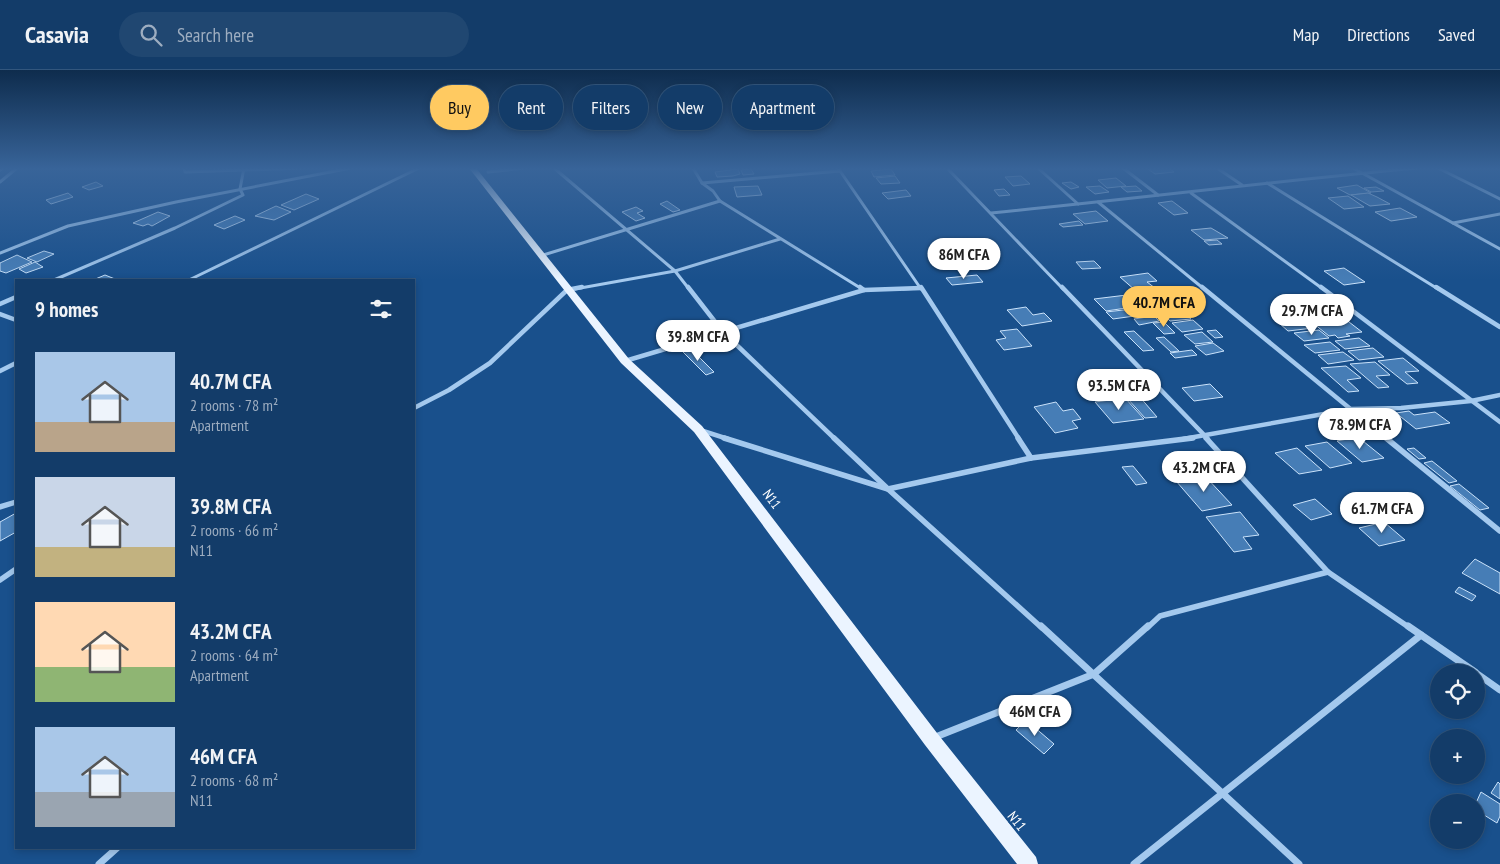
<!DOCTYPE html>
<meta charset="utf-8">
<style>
:root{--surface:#133c69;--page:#204771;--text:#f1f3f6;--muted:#9dadc0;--line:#32567d;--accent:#ffca61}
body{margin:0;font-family:"PT Sans Narrow",sans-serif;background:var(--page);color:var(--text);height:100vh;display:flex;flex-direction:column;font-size:19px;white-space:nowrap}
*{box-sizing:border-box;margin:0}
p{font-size:16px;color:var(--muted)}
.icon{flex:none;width:28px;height:28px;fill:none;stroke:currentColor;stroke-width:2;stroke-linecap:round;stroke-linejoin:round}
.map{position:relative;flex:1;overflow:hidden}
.side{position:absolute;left:15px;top:209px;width:400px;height:570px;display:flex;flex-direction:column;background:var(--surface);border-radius:0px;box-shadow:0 2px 8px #0003,0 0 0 1px var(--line)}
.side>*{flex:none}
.banner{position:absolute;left:430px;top:15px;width:475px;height:45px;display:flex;gap:10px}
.buttons{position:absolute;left:1430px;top:594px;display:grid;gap:10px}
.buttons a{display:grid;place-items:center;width:55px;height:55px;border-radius:50%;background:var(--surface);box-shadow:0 2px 8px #0003,0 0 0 1px var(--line);font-size:25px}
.price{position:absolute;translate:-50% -42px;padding:0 11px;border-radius:18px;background:#fff;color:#222;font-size:16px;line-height:32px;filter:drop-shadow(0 1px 2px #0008)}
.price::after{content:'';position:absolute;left:50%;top:30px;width:15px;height:11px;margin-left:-8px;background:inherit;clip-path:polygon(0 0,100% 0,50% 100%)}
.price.selected{background:var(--accent);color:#111}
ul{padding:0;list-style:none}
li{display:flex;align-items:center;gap:15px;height:125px;padding:0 20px}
li span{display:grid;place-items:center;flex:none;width:140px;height:100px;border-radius:0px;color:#555}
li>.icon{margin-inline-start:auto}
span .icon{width:60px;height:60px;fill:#fffc;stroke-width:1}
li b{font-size:21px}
h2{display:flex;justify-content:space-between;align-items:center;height:60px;padding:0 20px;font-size:21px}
.pill{padding:0 18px;border-radius:22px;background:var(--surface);box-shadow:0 2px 8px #0003,0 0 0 1px var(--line);font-size:18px;line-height:45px}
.pill.selected{background:var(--accent);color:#111}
header{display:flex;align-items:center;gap:30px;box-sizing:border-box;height:70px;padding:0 25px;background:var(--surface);border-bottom:1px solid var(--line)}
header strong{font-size:24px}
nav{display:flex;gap:28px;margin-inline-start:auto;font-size:18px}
.search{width:350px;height:45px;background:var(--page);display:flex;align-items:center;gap:12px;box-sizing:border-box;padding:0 18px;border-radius:28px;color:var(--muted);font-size:19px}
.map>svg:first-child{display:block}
.building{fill:#467db6;stroke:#cae2fa}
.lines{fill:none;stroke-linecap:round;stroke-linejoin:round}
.street-far3{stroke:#a4c9ee;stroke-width:3}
.street-far2{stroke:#a4c9ee;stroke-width:4.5}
.street-far1{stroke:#a4c9ee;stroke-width:5.5}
.street{stroke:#a4c9ee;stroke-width:7}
.primary{fill:#ebf4ff;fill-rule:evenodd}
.labels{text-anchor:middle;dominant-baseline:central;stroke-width:4.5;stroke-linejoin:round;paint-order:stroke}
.street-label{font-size:14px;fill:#fff;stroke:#19508c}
</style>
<header>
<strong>Casavia</strong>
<div class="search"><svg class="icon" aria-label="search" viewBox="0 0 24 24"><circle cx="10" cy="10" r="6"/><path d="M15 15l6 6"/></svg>Search here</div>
<nav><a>Map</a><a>Directions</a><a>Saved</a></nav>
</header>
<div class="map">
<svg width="1500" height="794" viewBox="0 0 1500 794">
<rect width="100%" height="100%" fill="#19508c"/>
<!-- building -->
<g class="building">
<polygon points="1169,98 1174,102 1155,104 1148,99"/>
<polygon points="738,99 740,104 733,106 717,107 715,102"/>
<polygon points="751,99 754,104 743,105 741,100"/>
<polygon points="891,99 895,105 874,107 871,101"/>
<polygon points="895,106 900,113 881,114 876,108"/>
<polygon points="1021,106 1030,114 1013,116 1005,107"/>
<polygon points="1116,108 1126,116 1107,118 1098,110"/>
<polygon points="96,112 103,116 89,120 82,117"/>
<polygon points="1071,112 1079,117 1071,119 1062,113"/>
<polygon points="1357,115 1371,123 1350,125 1337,118"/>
<polygon points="758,116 762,125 737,127 734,117"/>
<polygon points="1100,116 1109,122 1095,124 1086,117"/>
<polygon points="1136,116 1142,121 1127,122 1121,117"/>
<polygon points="1376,117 1384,121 1371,122 1364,118"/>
<polygon points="1004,119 1010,125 999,126 994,120"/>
<polygon points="906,120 911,126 888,129 882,123"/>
<polygon points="68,123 73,127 51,134 46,130"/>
<polygon points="1368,123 1377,127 1390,134 1370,136 1351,125"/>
<polygon points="306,124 319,129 294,140 281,135"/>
<polygon points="1348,126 1364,137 1344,139 1328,128"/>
<polygon points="667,131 680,140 673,142 660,134"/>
<polygon points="1172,131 1188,143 1174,145 1158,133"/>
<polygon points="276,136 291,142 274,150 255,146"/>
<polygon points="636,137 643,141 637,143 645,148 636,151 622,142"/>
<polygon points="1400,138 1417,147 1391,151 1375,142"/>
<polygon points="1096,141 1108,151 1085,154 1073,144"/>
<polygon points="158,142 170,146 152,156 148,154 143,156 133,153"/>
<polygon points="235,146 245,150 224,159 214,155"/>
<polygon points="1079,151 1083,155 1063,157 1059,154"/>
<polygon points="1211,158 1228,168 1204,170 1191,160"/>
<polygon points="1217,170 1222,174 1209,175 1204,171"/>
<polygon points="970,174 977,181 965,183 958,175"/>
<polygon points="44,181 54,184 37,192 27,188"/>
<polygon points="17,185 32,192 6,203 0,201 0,193"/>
<polygon points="1094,191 1101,198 1082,199 1076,192"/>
<polygon points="35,192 43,197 26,203 19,199"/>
<polygon points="1344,198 1365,212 1344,215 1324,201"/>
<polygon points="1148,203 1157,211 1147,212 1155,218 1136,221 1120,207"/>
<polygon points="105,205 115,209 93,210"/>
<polygon points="977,205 983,212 952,215 946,208"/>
<polygon points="1135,224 1147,235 1106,241 1094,229"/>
<polygon points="1026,237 1033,245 1044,243 1052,251 1022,256 1007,240"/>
<polygon points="1149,237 1156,243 1113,249 1106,242"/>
<polygon points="1181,240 1191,249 1170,251 1161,242"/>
<polygon points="1340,245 1362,262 1346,264 1350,266 1338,268 1335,265 1329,266 1308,249"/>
<polygon points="1154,246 1159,251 1139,255 1134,249"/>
<polygon points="1193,250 1203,259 1182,262 1172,253"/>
<polygon points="1303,250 1313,258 1288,261 1279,253"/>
<polygon points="1164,252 1175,263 1164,264 1153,253"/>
<polygon points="1017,259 1032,276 1004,280 996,270 1006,268 1000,261"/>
<polygon points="1216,260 1223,267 1215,268 1207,261"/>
<polygon points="1319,260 1329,268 1304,271 1294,263"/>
<polygon points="1134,261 1154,280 1143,281 1124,262"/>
<polygon points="1202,262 1213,272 1195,274 1184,265"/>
<polygon points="1164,267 1179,281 1171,282 1156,268"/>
<polygon points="1359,268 1370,276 1345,279 1335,271"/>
<polygon points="1330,272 1340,280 1315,283 1304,275"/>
<polygon points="1213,273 1224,281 1206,285 1195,276"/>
<polygon points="690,278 714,302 706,305 682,281"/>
<polygon points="1373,278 1384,287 1359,290 1348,281"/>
<polygon points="1192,280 1197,285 1175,288 1170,283"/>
<polygon points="1343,282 1354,290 1328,294 1318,285"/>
<polygon points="1403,288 1419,301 1405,302 1418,313 1407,314 1378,291"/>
<polygon points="1375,292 1390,305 1376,306 1389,317 1378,318 1350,294"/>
<polygon points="1346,296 1361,308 1347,310 1359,321 1348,322 1321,298"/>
<polygon points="1210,314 1223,327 1194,331 1182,318"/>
<polygon points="1139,326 1157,347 1145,348 1127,328"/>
<polygon points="1125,328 1144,349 1113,353 1095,332"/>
<polygon points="1056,332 1063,341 1073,339 1081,349 1072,351 1078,358 1055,363 1034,337"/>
<polygon points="1409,341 1414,345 1435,342 1450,353 1416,359 1396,343"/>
<polygon points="1358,367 1384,388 1362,392 1337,371"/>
<polygon points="1327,372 1352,393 1330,398 1305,376"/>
<polygon points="1297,378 1322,400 1299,404 1275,383"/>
<polygon points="1414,378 1426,388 1419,389 1407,379"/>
<polygon points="1432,391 1457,411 1449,413 1424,393"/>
<polygon points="1133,396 1147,413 1136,415 1122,397"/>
<polygon points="1205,406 1232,435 1202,441 1176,411"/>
<polygon points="1459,414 1489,438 1480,440 1450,416"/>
<polygon points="1315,429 1332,444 1311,450 1293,435"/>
<polygon points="1240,442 1259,465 1243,467 1252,479 1234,482 1206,447"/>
<polygon points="16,443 16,462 0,471 0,452"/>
<polygon points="1384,452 1405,470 1379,476 1359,458"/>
<polygon points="1475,489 1500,503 1500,524 1462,503"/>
<polygon points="1459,517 1476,526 1472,531 1455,522"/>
<polygon points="1060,632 1069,641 1057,649 1048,640"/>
<polygon points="1026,650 1054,674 1044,684 1016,660"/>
<polygon points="1498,712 1500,714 1500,729 1491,723"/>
<polygon points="1481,722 1500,734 1500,746 1497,753 1476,740 1476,733"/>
</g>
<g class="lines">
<!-- street-far3 -->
<g class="street-far3">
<polyline points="184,98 185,102 303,98"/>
<polyline points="554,98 675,201 689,219"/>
<polyline points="693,98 702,113 713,121 720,131 862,219"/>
<polyline points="838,98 921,219"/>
<polyline points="947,98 1063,219"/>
<polyline points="1038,98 1078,134"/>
<polyline points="1123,98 1158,125"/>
<polyline points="1217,98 1242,115"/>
<polyline points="1353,98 1500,179"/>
<polyline points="1438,98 1500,129"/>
<polyline points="0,100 3,98"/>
<polyline points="488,102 525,98"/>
<polyline points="0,112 17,98"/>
<polyline points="702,113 840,101"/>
<polyline points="1267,113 1438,219"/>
<polyline points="1191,123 1323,219"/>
<polyline points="1098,132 1204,219"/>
<path d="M991,143c142,-14 284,-32 426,-45"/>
<polyline points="1453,153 1500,144"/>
<polyline points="0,183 68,156 176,132 351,98"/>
<polyline points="540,186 720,131"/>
<polyline points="54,210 175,158 243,125 240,119 244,98"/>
<polyline points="189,210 419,98"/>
<polyline points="575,219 675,201 780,169"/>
<polyline points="903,219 921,218"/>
</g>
<!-- street-far2 -->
<g class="street-far2">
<polyline points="688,217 723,262 835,369"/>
<polyline points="860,217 864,220"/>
<polyline points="921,217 1019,369"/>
<polyline points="1062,217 1208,369"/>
<polyline points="1202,217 1387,369"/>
<polyline points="1321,217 1500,352"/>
<polyline points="1436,217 1500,257"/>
<polyline points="0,234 16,227"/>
<polyline points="0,244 16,250"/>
<polyline points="625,291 864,220 921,218"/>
<polyline points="0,301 16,293"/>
<polyline points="414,338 449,320 490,293 567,220 582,217"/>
<polyline points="700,360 728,369"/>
<polyline points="1183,369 1352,339 1401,338 1471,331 1500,325"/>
</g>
<!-- street-far1 -->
<g class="street-far1">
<polyline points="724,368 888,419 1031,388 1193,368"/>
<polyline points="834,368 888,419 1042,558"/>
<polyline points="1018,368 1031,388"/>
<polyline points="1206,368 1328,502 1410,558"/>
<polyline points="1386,368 1500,461"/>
<polyline points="0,437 16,432"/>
<polyline points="0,510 16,499"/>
<polyline points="1147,558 1160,546 1328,502"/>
</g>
<!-- street -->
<g class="street">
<polyline points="1041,556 1299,794"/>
<polyline points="1408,556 1475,602"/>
<polyline points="1476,603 1500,620"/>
<polyline points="933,668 1094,604 1148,556"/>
<polyline points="99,794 117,778"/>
<polyline points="1134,794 1421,565"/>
</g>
<!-- primary -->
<polygon class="primary" points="469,98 476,98 629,289 702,356 937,663 1036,787 1038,794 1017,794 925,675 694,362 621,293"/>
</g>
<!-- sky -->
<linearGradient id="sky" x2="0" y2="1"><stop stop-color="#0e2c4d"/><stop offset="0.47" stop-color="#386499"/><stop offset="1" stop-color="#386499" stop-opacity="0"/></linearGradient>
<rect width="1500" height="210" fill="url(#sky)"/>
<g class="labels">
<!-- street labels -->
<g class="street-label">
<text transform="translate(772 429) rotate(53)">N11</text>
<text transform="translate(1017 751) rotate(52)">N11</text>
</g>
</g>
</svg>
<div class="buttons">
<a><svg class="icon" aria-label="locate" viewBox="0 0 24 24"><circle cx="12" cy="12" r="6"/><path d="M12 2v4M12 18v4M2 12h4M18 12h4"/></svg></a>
<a>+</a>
<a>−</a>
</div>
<b class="price" style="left:964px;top:210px">86M CFA</b>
<b class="price selected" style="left:1164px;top:258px">40.7M CFA</b>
<b class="price" style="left:1312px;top:266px">29.7M CFA</b>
<b class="price" style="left:698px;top:292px">39.8M CFA</b>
<b class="price" style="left:1119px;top:341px">93.5M CFA</b>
<b class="price" style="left:1360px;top:380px">78.9M CFA</b>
<b class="price" style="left:1204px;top:423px">43.2M CFA</b>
<b class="price" style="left:1382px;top:464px">61.7M CFA</b>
<b class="price" style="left:1035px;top:667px">46M CFA</b>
<div class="banner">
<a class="pill selected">Buy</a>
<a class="pill">Rent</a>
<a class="pill">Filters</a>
<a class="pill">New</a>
<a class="pill">Apartment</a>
</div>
<section class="side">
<h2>9 homes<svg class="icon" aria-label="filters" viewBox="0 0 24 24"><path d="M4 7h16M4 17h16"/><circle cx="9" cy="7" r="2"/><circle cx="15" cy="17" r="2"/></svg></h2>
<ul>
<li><span style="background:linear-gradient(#a9c7e8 70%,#b9a48a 0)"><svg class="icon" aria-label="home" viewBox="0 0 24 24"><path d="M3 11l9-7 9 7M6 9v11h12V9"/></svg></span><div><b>40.7M CFA</b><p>2 rooms · 78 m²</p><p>Apartment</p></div></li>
<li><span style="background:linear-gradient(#c9d6e8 70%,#c2b280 0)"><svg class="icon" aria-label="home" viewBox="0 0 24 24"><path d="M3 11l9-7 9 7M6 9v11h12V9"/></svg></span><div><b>39.8M CFA</b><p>2 rooms · 66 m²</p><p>N11</p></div></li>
<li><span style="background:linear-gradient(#ffd9b3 65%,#8fb573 0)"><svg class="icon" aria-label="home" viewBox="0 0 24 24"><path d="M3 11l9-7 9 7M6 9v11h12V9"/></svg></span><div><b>43.2M CFA</b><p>2 rooms · 64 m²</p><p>Apartment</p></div></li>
<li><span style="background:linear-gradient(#a9c7e8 65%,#9aa5b1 0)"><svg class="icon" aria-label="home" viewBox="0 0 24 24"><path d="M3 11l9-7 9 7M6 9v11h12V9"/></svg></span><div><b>46M CFA</b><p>2 rooms · 68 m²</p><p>N11</p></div></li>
</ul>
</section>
</div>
